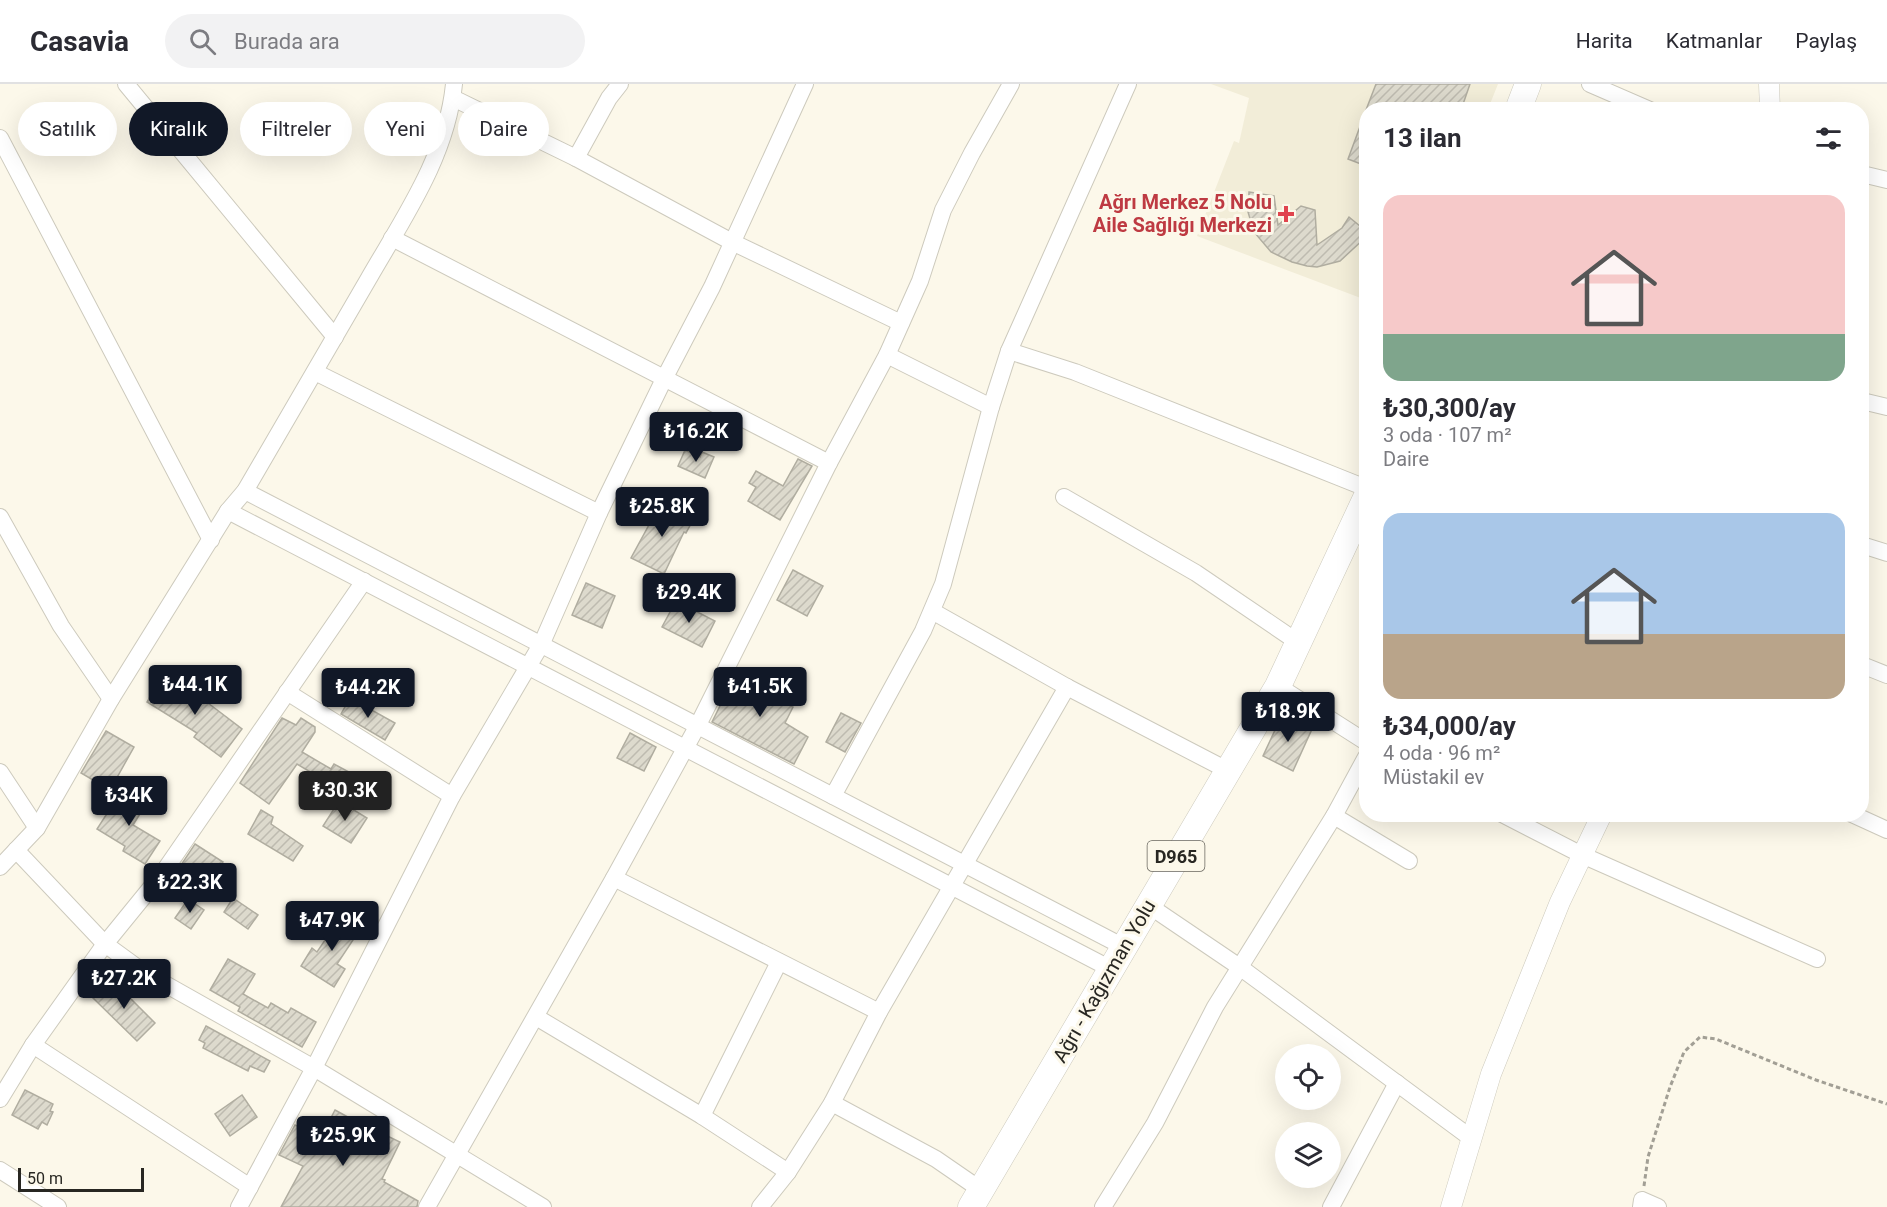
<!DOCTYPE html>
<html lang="tr">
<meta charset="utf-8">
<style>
:root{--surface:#fff;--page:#f2f2f3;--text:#2b2b33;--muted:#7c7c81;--line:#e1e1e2;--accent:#111827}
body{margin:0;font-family:Roboto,sans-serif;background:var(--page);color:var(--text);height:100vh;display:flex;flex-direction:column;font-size:22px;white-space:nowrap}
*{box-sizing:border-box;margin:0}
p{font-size:20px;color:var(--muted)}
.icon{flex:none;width:33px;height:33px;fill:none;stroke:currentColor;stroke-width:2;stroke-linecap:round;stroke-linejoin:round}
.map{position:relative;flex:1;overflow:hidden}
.details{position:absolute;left:1359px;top:18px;width:510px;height:720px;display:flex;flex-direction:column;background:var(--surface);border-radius:24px;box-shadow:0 6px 24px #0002}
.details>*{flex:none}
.guide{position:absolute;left:18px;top:18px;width:570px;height:54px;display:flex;gap:12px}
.buttons{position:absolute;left:1275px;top:960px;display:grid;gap:12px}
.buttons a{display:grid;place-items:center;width:66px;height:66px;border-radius:50%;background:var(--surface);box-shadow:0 6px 24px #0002;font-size:30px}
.scale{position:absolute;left:18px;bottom:15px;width:126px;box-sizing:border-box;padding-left:6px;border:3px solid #282722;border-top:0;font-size:16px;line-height:21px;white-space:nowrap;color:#282722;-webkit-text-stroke:4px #fcf8ea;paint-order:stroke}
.price{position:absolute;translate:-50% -51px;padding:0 14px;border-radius:6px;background:var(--accent);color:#fff;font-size:20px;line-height:39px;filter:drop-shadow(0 2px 3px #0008)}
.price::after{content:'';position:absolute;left:50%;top:36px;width:18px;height:14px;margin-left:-9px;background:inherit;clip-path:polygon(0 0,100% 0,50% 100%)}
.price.current{background:#222;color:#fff}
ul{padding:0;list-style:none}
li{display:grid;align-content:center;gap:12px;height:318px;padding:0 24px}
li span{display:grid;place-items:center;height:186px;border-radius:18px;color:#555}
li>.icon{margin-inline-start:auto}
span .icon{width:108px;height:108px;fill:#fffc;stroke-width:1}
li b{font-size:26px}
h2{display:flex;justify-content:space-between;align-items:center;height:72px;padding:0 24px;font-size:26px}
.tag{padding:0 21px;border-radius:27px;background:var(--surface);box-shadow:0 6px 24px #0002;font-size:21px;line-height:54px}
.tag.current{background:var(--accent);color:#fff}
header{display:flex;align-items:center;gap:36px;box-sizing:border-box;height:84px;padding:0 30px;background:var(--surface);border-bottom:2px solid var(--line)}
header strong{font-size:28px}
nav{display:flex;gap:33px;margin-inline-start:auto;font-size:21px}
.search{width:420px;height:54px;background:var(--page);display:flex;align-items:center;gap:15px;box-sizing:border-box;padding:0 21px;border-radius:33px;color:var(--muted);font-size:22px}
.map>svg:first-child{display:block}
.built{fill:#f2edd8}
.building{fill:url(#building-hatch);stroke:#b0ada0;stroke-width:1.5}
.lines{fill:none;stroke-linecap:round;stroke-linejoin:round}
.minor-casing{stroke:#cdcabd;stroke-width:18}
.tertiary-casing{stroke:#cdcabd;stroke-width:21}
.primary-casing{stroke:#cdcabd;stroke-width:27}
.path{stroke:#a29f95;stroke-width:3;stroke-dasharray:4.5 3;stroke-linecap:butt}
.minor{stroke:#fff;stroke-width:16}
.tertiary{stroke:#fff;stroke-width:20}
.primary{stroke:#fff;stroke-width:26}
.health-dot{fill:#e0444e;stroke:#fcf8ea;stroke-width:2}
.labels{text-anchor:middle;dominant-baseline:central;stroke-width:6;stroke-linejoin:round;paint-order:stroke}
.shield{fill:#fcf8ea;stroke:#68665e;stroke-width:1.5}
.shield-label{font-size:18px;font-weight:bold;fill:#282722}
.health-label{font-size:20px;font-weight:bold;fill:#be3a42;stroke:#fcf8ea;text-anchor:end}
.street-label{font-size:20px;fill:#282722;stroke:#fcf8ea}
</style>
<header>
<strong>Casavia</strong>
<div class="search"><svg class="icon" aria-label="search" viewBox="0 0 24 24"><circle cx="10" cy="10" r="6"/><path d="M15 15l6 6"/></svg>Burada ara</div>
<nav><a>Harita</a><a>Katmanlar</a><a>Paylaş</a></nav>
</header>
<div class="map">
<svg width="1887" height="1123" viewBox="0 0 1887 1123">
<defs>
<pattern id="building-hatch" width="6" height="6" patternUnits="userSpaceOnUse" patternTransform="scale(1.5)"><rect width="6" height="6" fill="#dddacd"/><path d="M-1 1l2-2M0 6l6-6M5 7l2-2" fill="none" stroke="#bebbb0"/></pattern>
</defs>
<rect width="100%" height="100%" fill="#fcf8ea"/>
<!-- built -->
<polygon class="built" points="1211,0 1498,0 1488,25 1366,26 1366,216 1197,152 1234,57 1239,59 1249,14"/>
<!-- building -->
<g class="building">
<polygon points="1376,0 1470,0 1461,26 1366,26"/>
<polygon points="1365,29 1366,29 1366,82 1348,75"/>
<polygon points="1249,108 1274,112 1278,141 1301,122 1315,126 1317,161 1342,144 1349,133 1366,147 1366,153 1340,177 1317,183 1307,182 1292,178 1271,168 1254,148 1248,128"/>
<polygon points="685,366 700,373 702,368 714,373 705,394 678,382"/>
<polygon points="798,375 812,382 780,436 748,417 756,403 749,399 756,387 783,402"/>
<polygon points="662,417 694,434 686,449 684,448 664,490 631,474"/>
<polygon points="793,486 823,502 807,532 777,516"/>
<polygon points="586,499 615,512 602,544 572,531"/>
<polygon points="676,517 715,537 702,563 662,543"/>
<polygon points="742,586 772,602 767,611 793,623 785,639 808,653 794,680 712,638 725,612 728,613"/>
<polygon points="163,592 208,619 242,645 221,673 194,653 197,649 147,618"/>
<polygon points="350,614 395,639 385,656 341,630"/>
<polygon points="841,629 861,639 845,668 826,658"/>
<polygon points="1282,631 1312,645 1293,687 1263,672"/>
<polygon points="282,634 296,641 301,634 315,643 315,648 302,668 331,685 334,680 349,688 339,705 297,680 269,720 240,699"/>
<polygon points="106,647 134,663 110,706 81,689"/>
<polygon points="630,649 656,663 644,687 617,674"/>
<polygon points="139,707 150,714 133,741 160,757 145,780 123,767 125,762 97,745 119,711 131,718"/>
<polygon points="339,717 367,734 351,759 323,742"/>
<polygon points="261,726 273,733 271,740 303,762 293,777 248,750"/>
<polygon points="195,760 223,778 204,804 179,784"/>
<polygon points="233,814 258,831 248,845 224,828"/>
<polygon points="188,815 204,826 191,845 175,834"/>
<polygon points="342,831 361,844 337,880 345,885 334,903 301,882 312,864 317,868"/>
<polygon points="228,875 255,890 243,910 268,924 271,919 288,929 291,924 316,938 302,963 238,927 240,923 210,906"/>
<polygon points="111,895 155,939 137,957 92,913"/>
<polygon points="206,942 270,977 264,988 250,982 248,987 203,964 205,959 199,956"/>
<polygon points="25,1006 53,1020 50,1027 53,1028 47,1041 42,1038 38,1045 12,1031"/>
<polygon points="242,1011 257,1033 230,1052 215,1030"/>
<polygon points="335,1026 375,1048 375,1046 400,1058 382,1095 385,1096 384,1098 418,1117 417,1123 281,1123 303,1082 279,1071 295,1041 321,1053"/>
</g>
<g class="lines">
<defs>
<g id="minor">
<polyline points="126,0 335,253"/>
<polyline points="1590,0 1650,26"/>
<polyline points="453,14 576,74 732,158 901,239"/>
<polyline points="0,54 211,456"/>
<polyline points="576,74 609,14 620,0"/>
<polyline points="1862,90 1887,96"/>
<polyline points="392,154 829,379"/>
<polyline points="1009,267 1075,288 1366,404"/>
<polyline points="887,271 991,323"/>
<polyline points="315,288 599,429"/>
<polyline points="1862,317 1887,323"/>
<polyline points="245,407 1124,863"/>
<polyline points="1064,413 1196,489 1299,559"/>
<polyline points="228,427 1111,885"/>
<polyline points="0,433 61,542 111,615"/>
<polyline points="1862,461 1887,469"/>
<polyline points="932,527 1067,603 1227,686"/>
<polyline points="1862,581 1887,591"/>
<polyline points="1278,602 1366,658"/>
<polyline points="287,608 452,712"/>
<polyline points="0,688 37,744"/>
<polyline points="833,712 923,547 943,500 991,323 1009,267 1128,0"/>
<polyline points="1502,730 1582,771 1817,875"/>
<polyline points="1852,730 1887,746"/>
<polyline points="1334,732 1409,777"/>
<polyline points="16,766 105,860 142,887 314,984 543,1123"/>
<path d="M0,783l37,-39 74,-129 117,-188 17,-20c42,-71 83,-142 124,-213 35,-61 78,-122 85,-194"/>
<polyline points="614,794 879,928"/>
<polyline points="1148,821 1241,884 1471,1054"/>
<polyline points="536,933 702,1032 788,1088"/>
<polyline points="33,961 250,1103"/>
<polyline points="0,1015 33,961 105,860 162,790 364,497"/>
<polyline points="832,1019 936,1075 981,1106"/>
<polyline points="702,1032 779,878"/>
<polyline points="0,1086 58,1123"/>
<polyline points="239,1123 314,984 452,712 542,559 599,429 664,295 712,203 805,0"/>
<polyline points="427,1123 614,794 698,641 829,379 887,271 920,197 943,126 972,69 1011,0"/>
<polyline points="760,1123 788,1088 832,1019 879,928 1067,603"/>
<polyline points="1103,1123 1155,1039 1215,923 1334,732 1366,673"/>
<polyline points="1331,1123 1397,999"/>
<polyline points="1641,1123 1642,1116 1658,1123"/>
</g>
<g id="tertiary">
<polyline points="1769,0 1770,26"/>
<polyline points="1451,1123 1491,990 1560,818 1602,730"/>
</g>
<g id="primary">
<polyline points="1518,26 1528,0"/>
<polyline points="971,1123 1278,602 1366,414"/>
</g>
</defs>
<!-- minor casing -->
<use href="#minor" class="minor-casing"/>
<!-- tertiary casing -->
<use href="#tertiary" class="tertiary-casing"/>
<!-- primary casing -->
<use href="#primary" class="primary-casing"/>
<!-- path -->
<polyline class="path" points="1644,1102 1648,1073 1670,1003 1684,968 1700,953 1716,955 1816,996 1887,1020"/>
<!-- minor -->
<use href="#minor" class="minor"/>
<!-- tertiary -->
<use href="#tertiary" class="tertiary"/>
<!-- primary -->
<use href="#primary" class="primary"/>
</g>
<!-- markers -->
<path class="health-dot" d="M1283 121h6v6h6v6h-6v6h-6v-6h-6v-6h6z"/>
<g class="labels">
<!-- shield labels -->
<rect class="shield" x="1147.5" y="757" width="57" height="30" rx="4.5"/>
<g class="shield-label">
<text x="1176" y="772">D965</text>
</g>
<!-- health labels -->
<g class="health-label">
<text x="1272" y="118">Ağrı Merkez 5 Nolu<tspan x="1272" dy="23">Aile Sağlığı Merkezi</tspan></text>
</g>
<!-- street labels -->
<g class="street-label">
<text transform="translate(1104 897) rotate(-60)">Ağrı - Kağızman Yolu</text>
</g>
</g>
</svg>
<div class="buttons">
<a><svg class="icon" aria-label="locate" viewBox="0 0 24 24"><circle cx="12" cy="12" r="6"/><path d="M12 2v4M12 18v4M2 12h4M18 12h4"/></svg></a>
<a><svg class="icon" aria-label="layers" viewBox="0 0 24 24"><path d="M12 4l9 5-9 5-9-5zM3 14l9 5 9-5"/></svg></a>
</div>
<div class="scale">50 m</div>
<b class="price" style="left:696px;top:379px">₺16.2K</b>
<b class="price" style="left:662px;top:454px">₺25.8K</b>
<b class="price" style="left:689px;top:540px">₺29.4K</b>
<b class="price" style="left:195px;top:632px">₺44.1K</b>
<b class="price" style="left:760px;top:634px">₺41.5K</b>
<b class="price" style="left:368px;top:635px">₺44.2K</b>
<b class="price" style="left:1288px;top:659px">₺18.9K</b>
<b class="price current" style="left:345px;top:738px">₺30.3K</b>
<b class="price" style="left:129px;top:743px">₺34K</b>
<b class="price" style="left:190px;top:830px">₺22.3K</b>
<b class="price" style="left:332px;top:868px">₺47.9K</b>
<b class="price" style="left:124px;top:926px">₺27.2K</b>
<b class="price" style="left:343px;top:1083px">₺25.9K</b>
<div class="guide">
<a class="tag">Satılık</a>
<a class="tag current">Kiralık</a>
<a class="tag">Filtreler</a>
<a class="tag">Yeni</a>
<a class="tag">Daire</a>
</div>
<section class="details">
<h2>13 ilan<svg class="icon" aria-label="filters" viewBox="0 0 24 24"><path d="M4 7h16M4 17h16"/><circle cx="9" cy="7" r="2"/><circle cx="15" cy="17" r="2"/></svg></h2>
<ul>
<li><span style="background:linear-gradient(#f6c9c9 75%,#7fa58c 0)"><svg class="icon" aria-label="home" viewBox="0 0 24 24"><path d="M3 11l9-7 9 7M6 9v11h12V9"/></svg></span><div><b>₺30,300/ay</b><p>3 oda · 107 m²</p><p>Daire</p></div></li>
<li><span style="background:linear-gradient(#a9c7e8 65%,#b9a48a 0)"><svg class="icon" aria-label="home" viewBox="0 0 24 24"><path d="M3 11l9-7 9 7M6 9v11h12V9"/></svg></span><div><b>₺34,000/ay</b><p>4 oda · 96 m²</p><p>Müstakil ev</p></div></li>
</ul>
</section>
</div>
